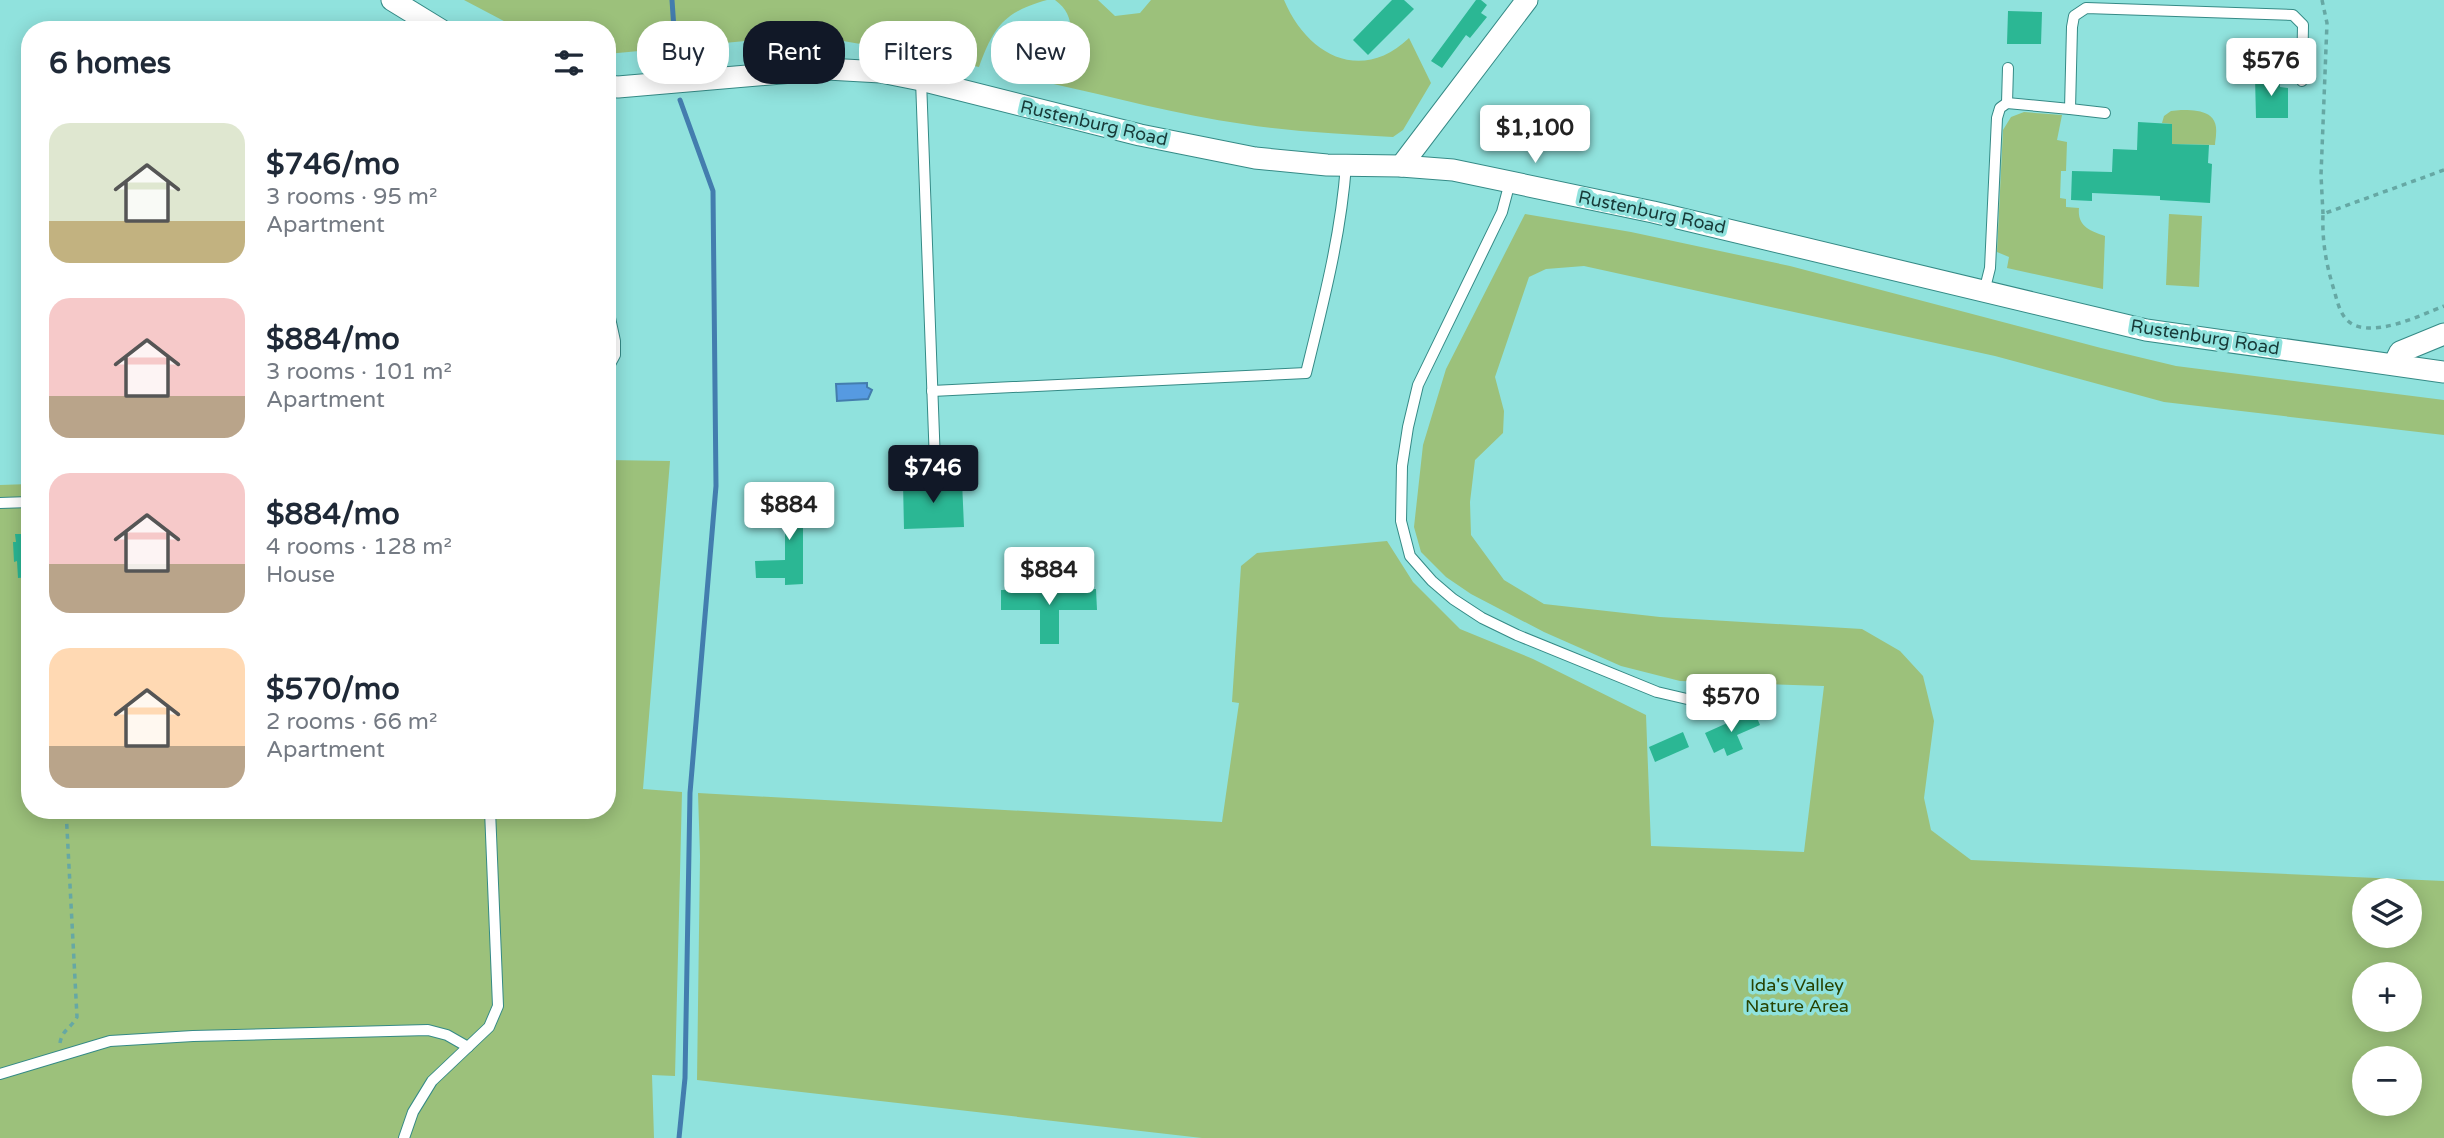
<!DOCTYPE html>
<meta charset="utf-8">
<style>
:root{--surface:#fff;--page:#f2f2f3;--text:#1f2937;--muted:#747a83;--accent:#111827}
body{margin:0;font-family:"Varela Round",sans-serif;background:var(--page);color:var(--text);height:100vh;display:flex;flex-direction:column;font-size:26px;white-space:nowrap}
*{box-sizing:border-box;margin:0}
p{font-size:23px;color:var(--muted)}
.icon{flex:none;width:38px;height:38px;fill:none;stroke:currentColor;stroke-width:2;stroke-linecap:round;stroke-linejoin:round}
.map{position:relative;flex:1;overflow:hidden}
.details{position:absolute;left:21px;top:21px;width:595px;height:798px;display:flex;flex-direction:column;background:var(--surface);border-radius:28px;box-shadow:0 4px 18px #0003}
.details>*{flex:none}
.top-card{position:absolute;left:637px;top:21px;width:665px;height:63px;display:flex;gap:14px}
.tools{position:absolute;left:2352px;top:878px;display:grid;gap:14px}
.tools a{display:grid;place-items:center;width:70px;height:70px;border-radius:50%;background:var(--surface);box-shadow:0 4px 18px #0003;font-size:35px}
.price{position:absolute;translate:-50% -60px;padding:0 16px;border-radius:7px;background:#fff;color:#222;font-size:23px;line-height:46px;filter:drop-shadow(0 2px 4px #0008)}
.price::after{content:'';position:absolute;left:50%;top:42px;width:21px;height:16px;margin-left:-10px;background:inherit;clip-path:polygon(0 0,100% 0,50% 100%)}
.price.selected{background:var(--accent);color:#fff}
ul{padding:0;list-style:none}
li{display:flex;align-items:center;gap:21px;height:175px;padding:0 28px}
li span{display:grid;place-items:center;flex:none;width:196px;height:140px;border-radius:21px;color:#555}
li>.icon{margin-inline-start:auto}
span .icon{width:84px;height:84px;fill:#fffc;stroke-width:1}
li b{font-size:30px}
h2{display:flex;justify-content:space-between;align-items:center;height:84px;padding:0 28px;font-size:30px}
.tag{padding:0 24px;border-radius:28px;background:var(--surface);box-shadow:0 4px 18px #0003;font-size:24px;line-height:63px}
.tag.selected{background:var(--accent);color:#fff}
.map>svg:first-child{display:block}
.green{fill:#9cc17b;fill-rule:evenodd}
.water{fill:#569ae1;stroke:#437dae;stroke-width:2}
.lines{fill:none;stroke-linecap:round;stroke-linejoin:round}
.stream{stroke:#437dae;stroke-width:5}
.building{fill:#2bb794}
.lane-casing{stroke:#358a86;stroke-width:12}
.street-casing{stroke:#358a86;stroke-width:23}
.path{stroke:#66a8a4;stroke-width:3.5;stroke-dasharray:5 5;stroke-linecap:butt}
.lane{stroke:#fff;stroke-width:10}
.street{stroke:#fff;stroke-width:21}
.labels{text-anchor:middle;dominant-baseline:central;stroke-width:7;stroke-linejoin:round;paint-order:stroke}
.street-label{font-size:18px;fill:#173a38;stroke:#90e2dd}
.park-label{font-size:18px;fill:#274200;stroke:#90e2dd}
</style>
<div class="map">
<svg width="2444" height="1138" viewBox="0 0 2444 1138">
<rect width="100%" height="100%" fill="#90e2dd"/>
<!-- green -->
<g class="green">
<path d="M464,0h583c-43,12 -53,26 -68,67l-66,-14 -105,-18 -201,19v-24h-86z"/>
<path d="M1055,0h43l17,16 25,-3 11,-13h133c23,55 77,84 125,38l22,45 -28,47 -10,7c-50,-3 -100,-5 -150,-13 -65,-9 -129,-27 -194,-41 17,-23 36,-62 6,-83z"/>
<path d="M2181,110c17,0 38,1 35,25 0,3 -1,6 -1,10l-43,-1v-20l-10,-1 2,-7 7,-5z"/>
<path d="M2024,112l38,3 -5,25 10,2 -1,29h-5l-1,27 6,1v8l13,1c-2,18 11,23 26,28l-2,53 -96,-21 2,-11 -12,-5 6,-122 8,-13z"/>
<path d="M1525,214l106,18 159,34 311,82 75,18 268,34v35l-280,-33 -169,-46 -411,-90 -38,3 -17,8 -34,100 9,34 -1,22 -28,27 -5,42 1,33 33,45 40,24 116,13 202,12 38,22 23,25 11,45 -10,77 7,32 40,30 473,21v257h-1242l-505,-58 3,-224 -2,-63 524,29 17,-119 -7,-1 9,-136 16,-13 130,-12 26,41 47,47 73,30 113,56 5,131 153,6 20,-166 -144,-5 -59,-15 -77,-34 -73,-38 -25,-17 -25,-25 -7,-25 9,-82 23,-76zM2364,891h46v45h-46zM2364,975h46v45h-46zM2364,1059h46v45h-46z"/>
<polygon points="2169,214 2202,216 2199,287 2166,285"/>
<polygon points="607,460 670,461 643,789 682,792 675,1076 652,1075 654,1138 0,1138 0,485 30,484 30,810 607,810"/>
</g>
<!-- water -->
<polygon class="water" points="867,383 867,387 872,390 868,399 837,401 836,384"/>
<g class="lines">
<!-- stream -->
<g class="stream">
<polyline points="672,0 677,73"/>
<polyline points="679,1138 685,1078 690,793 716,486 713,191 680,100"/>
</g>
</g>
<!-- building -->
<g class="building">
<polygon points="1392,0 1404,0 1414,9 1368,55 1353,40"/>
<polygon points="1476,0 1481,0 1487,5 1481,13 1487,17 1470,38 1466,35 1442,68 1431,61"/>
<polygon points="2008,11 2042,12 2041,44 2007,44"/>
<polygon points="1023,29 1048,30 1046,65 1022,64"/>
<polygon points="2255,77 2280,77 2280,87 2288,88 2288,118 2256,118"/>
<polygon points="2138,122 2172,124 2172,144 2209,145 2208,163 2212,164 2210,203 2160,200 2160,196 2092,193 2092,201 2071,200 2072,171 2112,172 2113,149 2137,150"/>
<polygon points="940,478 940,482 962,481 964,527 904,529 903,483 924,482 924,479"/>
<polygon points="785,484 803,484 803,584 785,585 785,578 756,578 755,561 785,560"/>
<polygon points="15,534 30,534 30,577 18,578 17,561 14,562 13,542 16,542"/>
<polygon points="1096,589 1097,610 1059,610 1059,644 1040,644 1040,610 1001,610 1001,590"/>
<polygon points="1754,711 1760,725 1737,735 1743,749 1727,756 1724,748 1714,753 1705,733"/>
<polygon points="1683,732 1689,747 1655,762 1649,747"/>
</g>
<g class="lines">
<defs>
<g id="lane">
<polyline points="921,80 935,463"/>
<polyline points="2007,103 2008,68"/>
<polyline points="2070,109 2105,113"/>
<polyline points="1510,182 1502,212 1418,385 1408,427 1402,466 1401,521 1410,556 1432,581 1453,599 1482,618 1517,635 1657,692 1687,699 1741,702"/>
<polyline points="1984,292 1990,268 1997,118 2000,108 2007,103 2070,109 2072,27 2074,16 2086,8 2293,15 2303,25 2302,81"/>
<polyline points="607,304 615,341 615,355 607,370"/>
<path d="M932,391l374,-18c17,-69 35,-138 40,-208"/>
<polyline points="0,503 30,502"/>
<polyline points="0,1074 110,1041 193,1036 428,1030 447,1035 468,1047"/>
<polyline points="404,1138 413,1112 432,1081 489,1027 498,1006 490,810"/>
</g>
<g id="street">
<polyline points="392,0 441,30"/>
<polyline points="607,86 618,87 827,69 881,72 921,80 1140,135 1255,158 1327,165 1401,166 1453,170 1653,212 2146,330 2444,372"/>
<polyline points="1401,166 1527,0"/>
<polyline points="2394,364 2400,352 2444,334"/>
</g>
</defs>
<!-- lane casing -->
<use href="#lane" class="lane-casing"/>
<!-- street casing -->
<use href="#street" class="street-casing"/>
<!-- path -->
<g class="path">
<polyline points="2322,0 2327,23 2321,175 2323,214"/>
<path d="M2444,170l-121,44c-1,27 3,50 11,76 3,10 5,21 12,29 21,23 75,-4 98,-13"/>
<path d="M60,1043c2,-13 11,-15 17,-26l-11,-207"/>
</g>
<!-- lane -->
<use href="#lane" class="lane"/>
<!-- street -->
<use href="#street" class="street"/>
</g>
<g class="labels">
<!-- street labels -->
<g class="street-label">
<text transform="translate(1094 123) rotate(13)">Rustenburg Road</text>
<text transform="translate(1652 212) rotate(12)">Rustenburg Road</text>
<text transform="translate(2205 337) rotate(9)">Rustenburg Road</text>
</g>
<!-- park labels -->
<g class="park-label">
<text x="1797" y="985">Ida's Valley<tspan x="1797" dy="21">Nature Area</tspan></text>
</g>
</g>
</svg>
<div class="tools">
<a><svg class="icon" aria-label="layers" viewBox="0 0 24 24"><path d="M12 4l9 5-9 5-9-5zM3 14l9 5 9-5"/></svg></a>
<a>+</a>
<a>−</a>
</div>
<b class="price" style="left:2271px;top:98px">$576</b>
<b class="price" style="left:1535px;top:165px">$1,100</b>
<b class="price selected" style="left:933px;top:505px">$746</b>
<b class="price" style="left:789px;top:542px">$884</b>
<b class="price" style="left:1049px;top:607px">$884</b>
<b class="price" style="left:1731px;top:734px">$570</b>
<div class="top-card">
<a class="tag">Buy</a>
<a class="tag selected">Rent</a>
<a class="tag">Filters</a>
<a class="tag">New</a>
</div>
<section class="details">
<h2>6 homes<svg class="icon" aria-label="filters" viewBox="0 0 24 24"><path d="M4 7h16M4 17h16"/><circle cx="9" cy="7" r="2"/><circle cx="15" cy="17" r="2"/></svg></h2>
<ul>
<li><span style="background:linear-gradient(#dfe7d0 70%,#c2b280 0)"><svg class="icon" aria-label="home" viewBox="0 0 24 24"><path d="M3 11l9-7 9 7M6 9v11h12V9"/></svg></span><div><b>$746/mo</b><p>3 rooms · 95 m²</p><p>Apartment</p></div></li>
<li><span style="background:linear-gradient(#f6c9c9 70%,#b9a48a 0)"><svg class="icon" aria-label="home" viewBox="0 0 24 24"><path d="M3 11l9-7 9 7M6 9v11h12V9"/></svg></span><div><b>$884/mo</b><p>3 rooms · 101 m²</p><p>Apartment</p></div></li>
<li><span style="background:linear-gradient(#f6c9c9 65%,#b9a48a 0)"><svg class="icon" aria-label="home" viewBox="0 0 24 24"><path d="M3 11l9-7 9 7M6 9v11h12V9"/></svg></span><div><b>$884/mo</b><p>4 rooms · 128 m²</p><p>House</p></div></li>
<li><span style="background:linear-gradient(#ffd9b3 70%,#b9a48a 0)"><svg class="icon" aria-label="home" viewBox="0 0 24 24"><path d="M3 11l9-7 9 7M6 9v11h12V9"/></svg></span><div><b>$570/mo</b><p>2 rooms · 66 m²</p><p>Apartment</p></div></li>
</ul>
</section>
</div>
